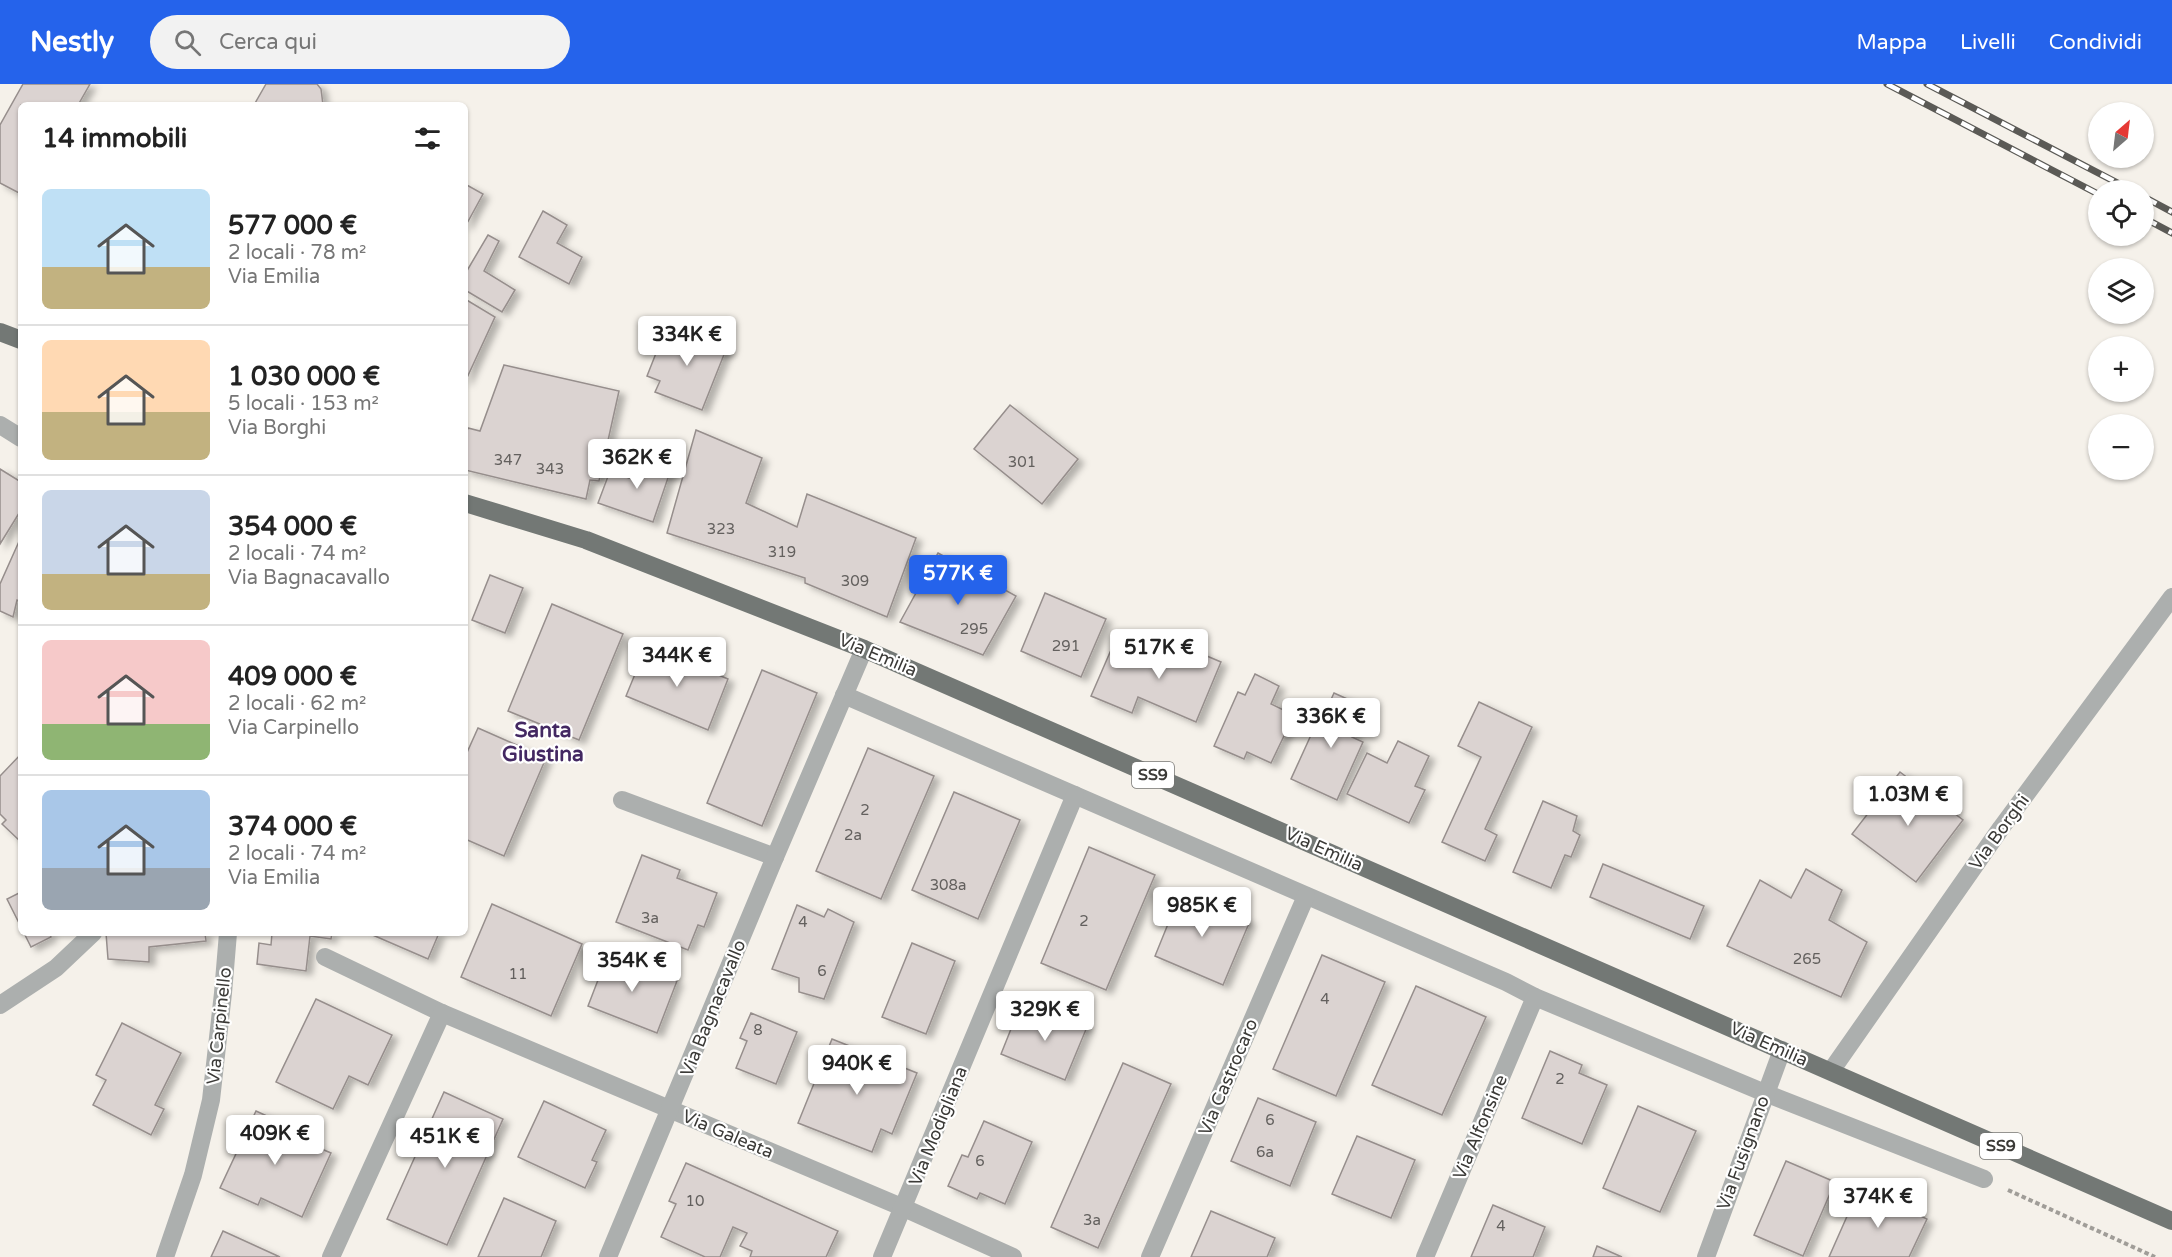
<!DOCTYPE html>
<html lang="it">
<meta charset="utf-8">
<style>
:root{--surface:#fff;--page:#f2f2f2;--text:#222;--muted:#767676;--line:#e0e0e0;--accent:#2563eb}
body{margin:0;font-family:"Varela Round",sans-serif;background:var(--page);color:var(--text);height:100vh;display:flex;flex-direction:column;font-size:22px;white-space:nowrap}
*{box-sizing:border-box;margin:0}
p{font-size:20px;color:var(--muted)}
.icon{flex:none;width:33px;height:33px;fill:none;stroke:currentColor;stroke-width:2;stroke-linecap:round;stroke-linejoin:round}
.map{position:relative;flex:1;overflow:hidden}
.drawer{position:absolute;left:18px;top:18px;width:450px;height:834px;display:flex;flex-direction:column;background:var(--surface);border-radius:9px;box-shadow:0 2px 4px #0004}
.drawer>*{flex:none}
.needle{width:39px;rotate:28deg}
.buttons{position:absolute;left:2088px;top:18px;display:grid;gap:12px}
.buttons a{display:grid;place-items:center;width:66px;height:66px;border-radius:50%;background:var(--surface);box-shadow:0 2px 4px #0004;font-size:30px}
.price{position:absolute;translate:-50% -51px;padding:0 14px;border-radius:6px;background:#fff;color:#222;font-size:20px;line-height:39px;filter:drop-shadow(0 2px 3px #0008)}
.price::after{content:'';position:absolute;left:50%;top:36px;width:18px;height:14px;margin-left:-9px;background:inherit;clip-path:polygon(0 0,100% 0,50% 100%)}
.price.active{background:var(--accent);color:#fff}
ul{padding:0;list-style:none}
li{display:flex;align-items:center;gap:18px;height:150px;padding:0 24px}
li+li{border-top:2px solid var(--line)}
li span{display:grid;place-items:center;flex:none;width:168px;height:120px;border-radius:9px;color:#555}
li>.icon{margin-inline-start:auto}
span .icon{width:72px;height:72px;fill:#fffc;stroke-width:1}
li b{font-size:26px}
h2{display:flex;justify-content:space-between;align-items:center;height:72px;padding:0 24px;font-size:26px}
header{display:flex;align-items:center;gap:36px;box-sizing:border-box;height:84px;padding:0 30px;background:var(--accent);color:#fff}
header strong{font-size:28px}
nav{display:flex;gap:33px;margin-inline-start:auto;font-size:21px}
.search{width:420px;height:54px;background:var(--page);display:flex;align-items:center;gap:15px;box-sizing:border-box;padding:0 21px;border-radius:33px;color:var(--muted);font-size:22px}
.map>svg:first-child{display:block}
.building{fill:#dbd3d1;stroke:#968e8c;stroke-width:1.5;filter:url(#shadow)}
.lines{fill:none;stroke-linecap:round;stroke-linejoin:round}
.path{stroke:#a09d98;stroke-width:4;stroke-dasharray:4.5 3;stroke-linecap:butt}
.street{stroke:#acafae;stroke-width:18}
.primary{stroke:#737875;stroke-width:18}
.rail-casing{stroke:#5b5a56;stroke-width:7}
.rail{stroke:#fff;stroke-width:4.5;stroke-dasharray:14;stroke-linecap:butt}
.labels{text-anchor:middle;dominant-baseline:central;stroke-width:4.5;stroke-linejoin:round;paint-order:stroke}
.number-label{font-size:15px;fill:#63605e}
.shield{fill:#fff;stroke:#767573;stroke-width:1.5}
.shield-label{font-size:16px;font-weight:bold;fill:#3b3a37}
.street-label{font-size:18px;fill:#3b3a37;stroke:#fff}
.quarter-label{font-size:21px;font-weight:bold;fill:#432862;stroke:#fff}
</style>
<header>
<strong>Nestly</strong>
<div class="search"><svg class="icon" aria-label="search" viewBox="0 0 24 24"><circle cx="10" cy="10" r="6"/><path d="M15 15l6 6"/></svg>Cerca qui</div>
<nav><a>Mappa</a><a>Livelli</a><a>Condividi</a></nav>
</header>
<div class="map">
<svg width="2172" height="1173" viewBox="0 0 2172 1173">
<defs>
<filter id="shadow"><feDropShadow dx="6" dy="4" stdDeviation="3" flood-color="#0004"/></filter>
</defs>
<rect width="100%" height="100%" fill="#f5f1ea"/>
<!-- building -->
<g class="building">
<polygon points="23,0 90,0 78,21 21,21 21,110 0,99 0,41"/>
<polygon points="266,0 317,0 321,5 323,21 254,21"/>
<polygon points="465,100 483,110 465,143"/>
<polygon points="543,127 567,141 557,159 582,173 569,200 519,173"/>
<polygon points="488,151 499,157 484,187 515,206 502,228 465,206 465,190"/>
<polygon points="465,215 495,233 465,298"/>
<polygon points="678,243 727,263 702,326 655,308 660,297 647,292 664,249 674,253"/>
<polygon points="504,281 619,307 599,397 590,396 586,415 465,386 465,353 468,344 480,347"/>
<polygon points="1010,321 1078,375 1042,420 974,365"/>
<polygon points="696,346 762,374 746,419 797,443 807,410 916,454 887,533 805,499 805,494 667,449"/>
<polygon points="636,373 671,385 653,438 598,419 610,387 629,394"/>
<polygon points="0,385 21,398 21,426 0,460"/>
<polygon points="21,453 21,518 17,516 13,533 0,527 0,500"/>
<polygon points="938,469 1016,512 983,571 900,538"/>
<polygon points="490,491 523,504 505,549 472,536"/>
<polygon points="1045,509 1106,535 1081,593 1021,567"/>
<polygon points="552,520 623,550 579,656 508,627"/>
<polygon points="1162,553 1221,578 1196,638 1138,613 1132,629 1091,612 1111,566 1149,582"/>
<polygon points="647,561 728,595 708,646 626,612"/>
<polygon points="762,586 817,609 762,742 707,719"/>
<polygon points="1255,590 1279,602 1271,620 1294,631 1271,679 1247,668 1244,675 1214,662 1238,608 1245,611"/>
<polygon points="1334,609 1365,623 1352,653 1363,658 1337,716 1291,695 1316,640 1319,642"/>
<polygon points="1479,618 1532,643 1485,745 1497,751 1485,777 1442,758 1481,673 1458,662"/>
<polygon points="478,644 546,674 504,772 465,755 465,673"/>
<polygon points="1398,657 1429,672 1415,702 1425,706 1409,739 1347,710 1367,669 1387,679"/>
<polygon points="868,664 934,692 881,815 816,787"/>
<polygon points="21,670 21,758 2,740 6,736 0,730 0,692"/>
<polygon points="1900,688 1963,736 1916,798 1852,750"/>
<polygon points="954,708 1020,736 978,835 912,806"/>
<polygon points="1543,717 1577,732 1573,747 1580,751 1571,773 1565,771 1551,804 1513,788"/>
<polygon points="1089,763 1155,791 1106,906 1041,879"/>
<polygon points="642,771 680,786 677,794 717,809 704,843 698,841 688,866 616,838"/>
<polygon points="1603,780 1704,822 1690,855 1590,813"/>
<polygon points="1806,785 1842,806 1829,836 1867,858 1841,913 1727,862 1760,796 1791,814"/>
<polygon points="21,808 21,843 7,815"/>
<polygon points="1181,808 1250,837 1223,901 1155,872"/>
<polygon points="492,820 582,860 551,932 461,893"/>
<polygon points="797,821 824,833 828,825 854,838 824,915 799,908 799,894 772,885"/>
<polygon points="24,849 49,849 51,853 31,863"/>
<polygon points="106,849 205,849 206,857 149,863 149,878 108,875"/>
<polygon points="272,849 332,849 331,855 310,852 306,887 257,880 259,859 271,861"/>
<polygon points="368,849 439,849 428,875"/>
<polygon points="912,859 955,877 926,950 882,933"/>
<polygon points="608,870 677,897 657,949 588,922"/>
<polygon points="1322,871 1385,898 1336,1012 1273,985"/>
<polygon points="1416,902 1486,933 1442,1031 1372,1001"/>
<polygon points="316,915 392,951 368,1001 349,992 333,1025 276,998"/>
<polygon points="1031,919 1087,943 1065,996 1001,970 1013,940 1020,943"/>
<polygon points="751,929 797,948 776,1000 736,984 747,957 740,954"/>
<polygon points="122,939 181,969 155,1021 164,1025 151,1051 93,1021 106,996 96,991"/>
<polygon points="832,955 917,989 892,1050 881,1045 872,1068 798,1039"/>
<polygon points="1550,967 1582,981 1579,989 1607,1001 1582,1060 1522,1034"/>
<polygon points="1123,979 1171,1000 1098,1164 1051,1143"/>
<polygon points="444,1008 503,1035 447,1161 387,1135"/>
<polygon points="1258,1014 1316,1038 1290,1102 1231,1077"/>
<polygon points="544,1017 606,1046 592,1076 597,1078 585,1104 518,1073"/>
<polygon points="1638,1022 1696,1047 1660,1128 1603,1104"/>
<polygon points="256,1027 302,1048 298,1055 331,1069 302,1133 261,1114 258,1121 220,1104"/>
<polygon points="984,1037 1032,1058 1005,1120 980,1109 977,1115 948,1102 962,1071 968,1073"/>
<polygon points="1357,1052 1415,1076 1391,1134 1332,1110"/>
<polygon points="1786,1077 1835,1098 1803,1172 1754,1151"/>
<polygon points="686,1079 838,1147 826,1173 750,1173 752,1167 740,1162 747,1149 733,1143 720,1173 705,1173 661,1153 676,1120 669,1117"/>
<polygon points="1860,1103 1927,1135 1909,1173 1829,1173"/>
<polygon points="504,1114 556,1137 541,1173 478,1173"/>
<polygon points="1493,1121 1545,1143 1533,1173 1471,1173"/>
<polygon points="1211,1127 1275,1154 1267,1173 1191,1173"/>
<polygon points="223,1147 280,1173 211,1173"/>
<polygon points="1597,1162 1622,1173 1593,1173"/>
</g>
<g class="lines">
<!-- path -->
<polyline class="path" points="2008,1106 2155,1173"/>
<!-- street -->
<g class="street">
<polyline points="0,341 21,354"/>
<polyline points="844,611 1506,898 1535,913 1765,1009 1984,1095"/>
<polyline points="622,716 775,773"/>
<polyline points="325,873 442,929 904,1124 1013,1173"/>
<polyline points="0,921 56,884 93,849"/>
<polyline points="1831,987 2001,744 2172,513"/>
<polyline points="165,1173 193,1091 211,1016 223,909 228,849"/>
<polyline points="331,1173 442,929"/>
<polyline points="608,1173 775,773 864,565"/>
<polyline points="882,1173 1075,711"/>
<polyline points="1150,1173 1306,812"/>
<polyline points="1425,1173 1535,913"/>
<polyline points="1706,1173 1782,966"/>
</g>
<!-- primary -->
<g class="primary">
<polyline points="0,248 21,256"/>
<polyline points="465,419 586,456 864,565 2172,1137"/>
</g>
<defs>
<g id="rail">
<polyline points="1887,0 2098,110"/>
<polyline points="1927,0 2131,106"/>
<polyline points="2144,113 2172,128"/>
<polyline points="2144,134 2172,149"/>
</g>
</defs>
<!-- rail casing -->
<use href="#rail" class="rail-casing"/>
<!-- rail -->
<use href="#rail" class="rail"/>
</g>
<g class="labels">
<!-- number labels -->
<g class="number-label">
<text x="508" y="376">347</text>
<text x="1022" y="378">301</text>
<text x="550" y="385">343</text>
<text x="721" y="445">323</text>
<text x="782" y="468">319</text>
<text x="855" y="497">309</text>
<text x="974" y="545">295</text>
<text x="1066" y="562">291</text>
<text x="865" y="726">2</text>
<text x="853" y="751">2a</text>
<text x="948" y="801">308a</text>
<text x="650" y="834">3a</text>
<text x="1084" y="837">2</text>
<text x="803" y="838">4</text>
<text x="1807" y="875">265</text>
<text x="822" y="887">6</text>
<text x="518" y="890">11</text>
<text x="1325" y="915">4</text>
<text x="758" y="946">8</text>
<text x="1560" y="995">2</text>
<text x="1270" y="1036">6</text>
<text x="1265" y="1068">6a</text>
<text x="980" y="1077">6</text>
<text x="695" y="1117">10</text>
<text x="1092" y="1136">3a</text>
<text x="1501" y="1142">4</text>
</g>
<!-- shield labels -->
<g class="shield">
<rect x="1132" y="678" width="42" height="26" rx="4.5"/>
<rect x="1980" y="1049" width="42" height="26" rx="4.5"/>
</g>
<g class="shield-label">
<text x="1153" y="691">SS9</text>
<text x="2001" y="1062">SS9</text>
</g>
<!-- street labels -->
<g class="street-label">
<text transform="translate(878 571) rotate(23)">Via Emilia</text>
<text transform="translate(1999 748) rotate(-54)">Via Borghi</text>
<text transform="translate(1324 765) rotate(24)">Via Emilia</text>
<text transform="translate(713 924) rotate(-68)">Via Bagnacavallo</text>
<text transform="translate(219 942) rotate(-84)">Via Carpinello</text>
<text transform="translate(1769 960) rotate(24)">Via Emilia</text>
<text transform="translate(1228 993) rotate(-67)">Via Castrocaro</text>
<text transform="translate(938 1042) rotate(-68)">Via Modigliana</text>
<text transform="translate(1480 1043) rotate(-67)">Via Alfonsine</text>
<text transform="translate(728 1050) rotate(23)">Via Galeata</text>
<text transform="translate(1743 1069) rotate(-70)">Via Fusignano</text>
</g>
<!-- quarter labels -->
<g class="quarter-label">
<text x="543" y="646">Santa<tspan x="543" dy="24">Giustina</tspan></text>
</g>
</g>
</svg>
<div class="buttons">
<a><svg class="needle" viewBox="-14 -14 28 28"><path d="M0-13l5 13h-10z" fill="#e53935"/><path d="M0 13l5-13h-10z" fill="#767676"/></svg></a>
<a><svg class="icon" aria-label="locate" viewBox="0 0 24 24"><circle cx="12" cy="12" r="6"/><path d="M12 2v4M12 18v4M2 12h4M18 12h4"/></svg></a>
<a><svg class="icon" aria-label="layers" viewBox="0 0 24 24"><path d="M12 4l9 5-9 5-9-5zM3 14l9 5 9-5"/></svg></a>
<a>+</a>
<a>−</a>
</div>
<b class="price" style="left:687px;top:283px">334K €</b>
<b class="price" style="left:637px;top:406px">362K €</b>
<b class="price active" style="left:958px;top:522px">577K €</b>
<b class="price" style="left:1159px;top:596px">517K €</b>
<b class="price" style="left:677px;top:604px">344K €</b>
<b class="price" style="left:1331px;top:665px">336K €</b>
<b class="price" style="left:1908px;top:743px">1.03M €</b>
<b class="price" style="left:1202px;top:854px">985K €</b>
<b class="price" style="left:632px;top:909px">354K €</b>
<b class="price" style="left:1045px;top:958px">329K €</b>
<b class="price" style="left:857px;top:1012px">940K €</b>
<b class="price" style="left:275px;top:1082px">409K €</b>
<b class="price" style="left:445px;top:1085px">451K €</b>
<b class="price" style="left:1878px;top:1145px">374K €</b>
<section class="drawer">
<h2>14 immobili<svg class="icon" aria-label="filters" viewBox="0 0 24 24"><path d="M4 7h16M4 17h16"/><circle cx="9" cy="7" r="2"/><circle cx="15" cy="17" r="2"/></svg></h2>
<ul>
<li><span style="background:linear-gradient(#bfe0f5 65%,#c2b280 0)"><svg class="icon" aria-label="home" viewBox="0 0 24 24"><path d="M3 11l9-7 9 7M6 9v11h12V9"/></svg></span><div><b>577 000 €</b><p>2 locali · 78 m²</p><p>Via Emilia</p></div></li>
<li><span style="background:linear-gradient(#ffd9b3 60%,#c2b280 0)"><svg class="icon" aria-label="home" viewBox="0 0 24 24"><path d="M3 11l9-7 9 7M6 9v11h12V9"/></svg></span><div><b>1 030 000 €</b><p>5 locali · 153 m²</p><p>Via Borghi</p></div></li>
<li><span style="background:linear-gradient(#c9d6e8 70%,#c2b280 0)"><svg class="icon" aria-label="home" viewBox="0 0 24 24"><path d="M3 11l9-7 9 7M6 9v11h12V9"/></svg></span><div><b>354 000 €</b><p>2 locali · 74 m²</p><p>Via Bagnacavallo</p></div></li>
<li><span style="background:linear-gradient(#f6c9c9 70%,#8fb573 0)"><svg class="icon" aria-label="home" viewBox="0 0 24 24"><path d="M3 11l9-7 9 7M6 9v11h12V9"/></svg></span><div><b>409 000 €</b><p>2 locali · 62 m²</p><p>Via Carpinello</p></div></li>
<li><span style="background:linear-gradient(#a9c7e8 65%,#9aa5b1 0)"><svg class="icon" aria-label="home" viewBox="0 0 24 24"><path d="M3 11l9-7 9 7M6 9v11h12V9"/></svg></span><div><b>374 000 €</b><p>2 locali · 74 m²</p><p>Via Emilia</p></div></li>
</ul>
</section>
</div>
